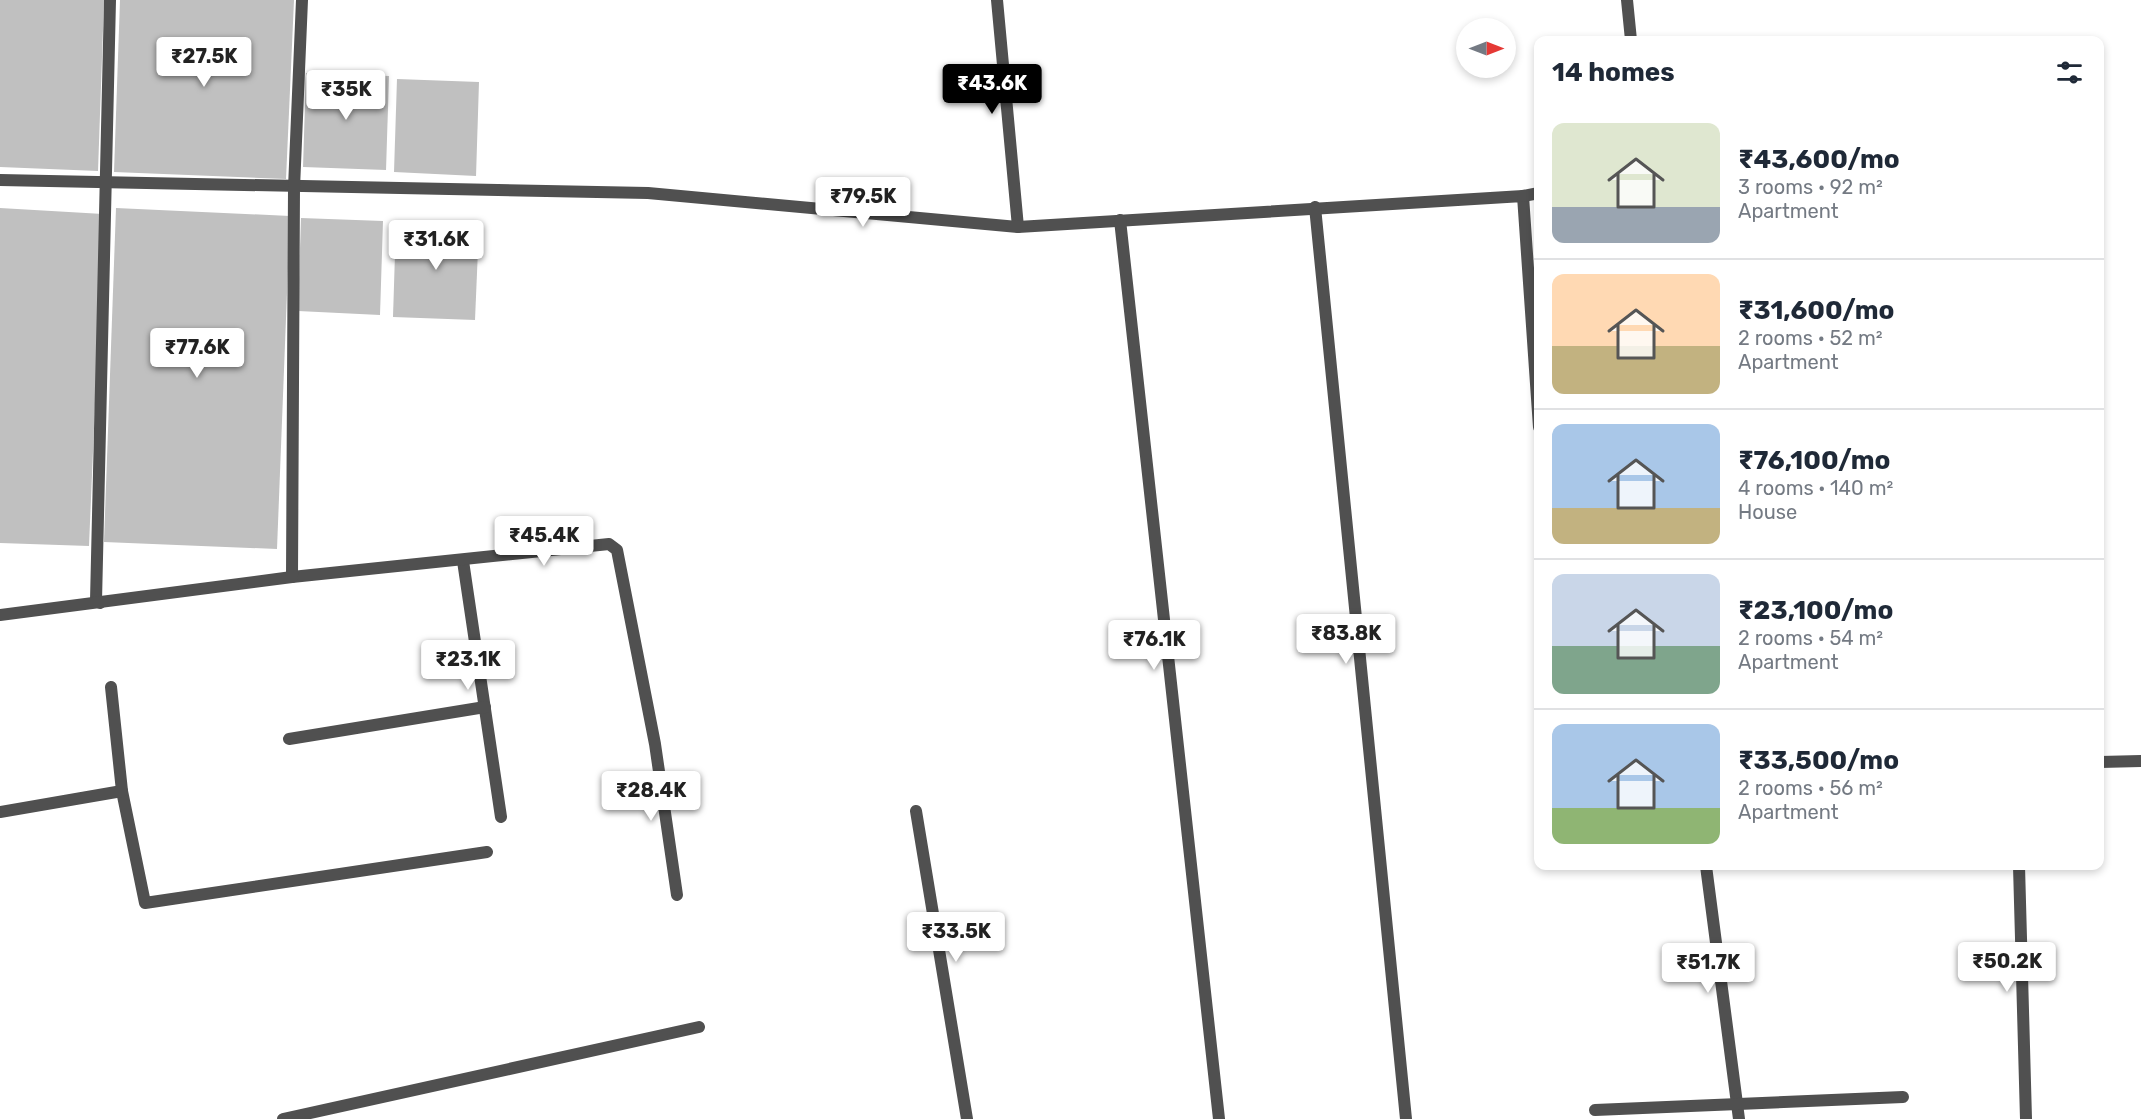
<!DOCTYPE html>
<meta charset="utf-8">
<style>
:root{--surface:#fff;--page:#f2f2f3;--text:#1f2937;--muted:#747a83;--line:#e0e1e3;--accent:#000}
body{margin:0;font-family:Rubik,sans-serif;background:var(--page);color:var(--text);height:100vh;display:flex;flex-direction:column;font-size:22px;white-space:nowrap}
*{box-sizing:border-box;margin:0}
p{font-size:20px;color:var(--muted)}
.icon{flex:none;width:33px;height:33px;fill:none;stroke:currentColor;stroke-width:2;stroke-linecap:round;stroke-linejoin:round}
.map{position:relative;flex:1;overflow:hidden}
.sheet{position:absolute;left:1534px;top:36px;width:570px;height:834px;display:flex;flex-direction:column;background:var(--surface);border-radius:12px;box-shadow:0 3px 9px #0003}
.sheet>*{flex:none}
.needle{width:39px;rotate:90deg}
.fabs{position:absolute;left:1456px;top:18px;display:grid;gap:12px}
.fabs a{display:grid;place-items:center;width:60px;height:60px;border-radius:50%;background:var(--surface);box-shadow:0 3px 9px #0003;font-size:30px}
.price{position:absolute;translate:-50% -51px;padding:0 14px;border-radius:6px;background:#fff;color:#222;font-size:20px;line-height:39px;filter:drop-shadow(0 2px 3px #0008)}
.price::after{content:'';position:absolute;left:50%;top:36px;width:18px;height:14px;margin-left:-9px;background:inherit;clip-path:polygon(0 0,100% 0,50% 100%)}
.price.current{background:var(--accent);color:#fff}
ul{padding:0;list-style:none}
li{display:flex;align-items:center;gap:18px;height:150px;padding:0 18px}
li+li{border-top:2px solid var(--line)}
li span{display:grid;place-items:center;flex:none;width:168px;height:120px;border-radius:12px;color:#555}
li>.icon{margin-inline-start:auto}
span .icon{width:72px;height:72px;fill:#fffc;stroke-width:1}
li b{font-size:26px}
h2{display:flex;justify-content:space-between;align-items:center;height:72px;padding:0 18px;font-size:26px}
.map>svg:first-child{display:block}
.building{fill:#c0c0c0}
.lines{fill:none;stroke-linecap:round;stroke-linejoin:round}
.service{stroke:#505050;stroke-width:12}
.minor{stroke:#505050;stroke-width:12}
</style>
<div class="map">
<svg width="2141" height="1119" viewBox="0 0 2141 1119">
<rect width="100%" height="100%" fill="#fff"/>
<!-- building -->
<g class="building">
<polygon points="0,0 104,0 98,171 0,167"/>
<polygon points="120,0 294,0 286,179 114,172"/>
<polygon points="306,73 389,76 386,170 303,167"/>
<polygon points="397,79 479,82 476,176 394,172"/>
<polygon points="0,208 103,214 89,546 0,543"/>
<polygon points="116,208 290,216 277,549 104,542"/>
<polygon points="301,218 383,221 380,315 298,311"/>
<polygon points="396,223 479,226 475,320 393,317"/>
</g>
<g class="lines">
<!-- service -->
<g class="service">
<polyline points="122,791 145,903 487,852"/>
<polyline points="0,812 122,791 111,687"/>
</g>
<!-- minor -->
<g class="minor">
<polyline points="997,0 1018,227"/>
<polyline points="1627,0 1631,40"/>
<polyline points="0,180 648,193 1018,227 1523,196 1539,427"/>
<polyline points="1523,196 1539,193"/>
<polyline points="1315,207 1406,1119"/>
<polyline points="1120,220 1219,1119"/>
<polyline points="463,561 501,817"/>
<polyline points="292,577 609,544 617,550 655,744 677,895"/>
<polyline points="100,603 96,601 110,0"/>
<polyline points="0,615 292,577 294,188 302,0"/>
<polyline points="289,739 485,707"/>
<polyline points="2100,762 2141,761"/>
<polyline points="916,811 967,1119"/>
<polyline points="1706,866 1739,1119"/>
<polyline points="2019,866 2026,1119"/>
<polyline points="1595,1110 1903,1097"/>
<polyline points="283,1119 699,1027"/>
</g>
</g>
</svg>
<div class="fabs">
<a><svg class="needle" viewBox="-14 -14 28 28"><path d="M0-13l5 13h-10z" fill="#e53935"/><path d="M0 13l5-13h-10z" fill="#747a83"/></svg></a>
</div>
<b class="price" style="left:204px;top:88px">₹27.5K</b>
<b class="price current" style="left:992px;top:115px">₹43.6K</b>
<b class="price" style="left:346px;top:121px">₹35K</b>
<b class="price" style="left:863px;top:228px">₹79.5K</b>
<b class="price" style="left:436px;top:271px">₹31.6K</b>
<b class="price" style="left:197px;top:379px">₹77.6K</b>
<b class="price" style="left:544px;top:567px">₹45.4K</b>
<b class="price" style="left:1346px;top:665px">₹83.8K</b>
<b class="price" style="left:1154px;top:671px">₹76.1K</b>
<b class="price" style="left:468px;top:691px">₹23.1K</b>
<b class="price" style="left:651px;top:822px">₹28.4K</b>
<b class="price" style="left:956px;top:963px">₹33.5K</b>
<b class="price" style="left:2007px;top:993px">₹50.2K</b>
<b class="price" style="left:1708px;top:994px">₹51.7K</b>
<section class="sheet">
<h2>14 homes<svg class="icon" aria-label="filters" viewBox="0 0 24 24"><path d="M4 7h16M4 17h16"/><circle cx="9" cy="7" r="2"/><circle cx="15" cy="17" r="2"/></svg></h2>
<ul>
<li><span style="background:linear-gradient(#dfe7d0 70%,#9aa5b1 0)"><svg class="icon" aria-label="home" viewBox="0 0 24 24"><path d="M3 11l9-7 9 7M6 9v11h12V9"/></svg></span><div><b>₹43,600/mo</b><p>3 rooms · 92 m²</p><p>Apartment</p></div></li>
<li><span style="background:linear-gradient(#ffd9b3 60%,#c2b280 0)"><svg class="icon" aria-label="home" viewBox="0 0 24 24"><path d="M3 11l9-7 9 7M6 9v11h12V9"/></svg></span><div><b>₹31,600/mo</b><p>2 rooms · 52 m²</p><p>Apartment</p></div></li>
<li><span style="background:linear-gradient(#a9c7e8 70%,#c2b280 0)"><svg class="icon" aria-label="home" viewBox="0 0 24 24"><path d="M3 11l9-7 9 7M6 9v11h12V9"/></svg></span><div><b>₹76,100/mo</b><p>4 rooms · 140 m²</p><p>House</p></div></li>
<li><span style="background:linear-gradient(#c9d6e8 60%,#7fa58c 0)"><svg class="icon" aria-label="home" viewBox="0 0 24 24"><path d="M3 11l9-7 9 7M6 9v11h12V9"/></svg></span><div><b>₹23,100/mo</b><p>2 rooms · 54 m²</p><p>Apartment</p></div></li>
<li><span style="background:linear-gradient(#a9c7e8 70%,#8fb573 0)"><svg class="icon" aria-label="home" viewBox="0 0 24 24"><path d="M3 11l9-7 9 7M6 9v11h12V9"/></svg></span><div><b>₹33,500/mo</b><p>2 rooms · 56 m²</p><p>Apartment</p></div></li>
</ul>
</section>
</div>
